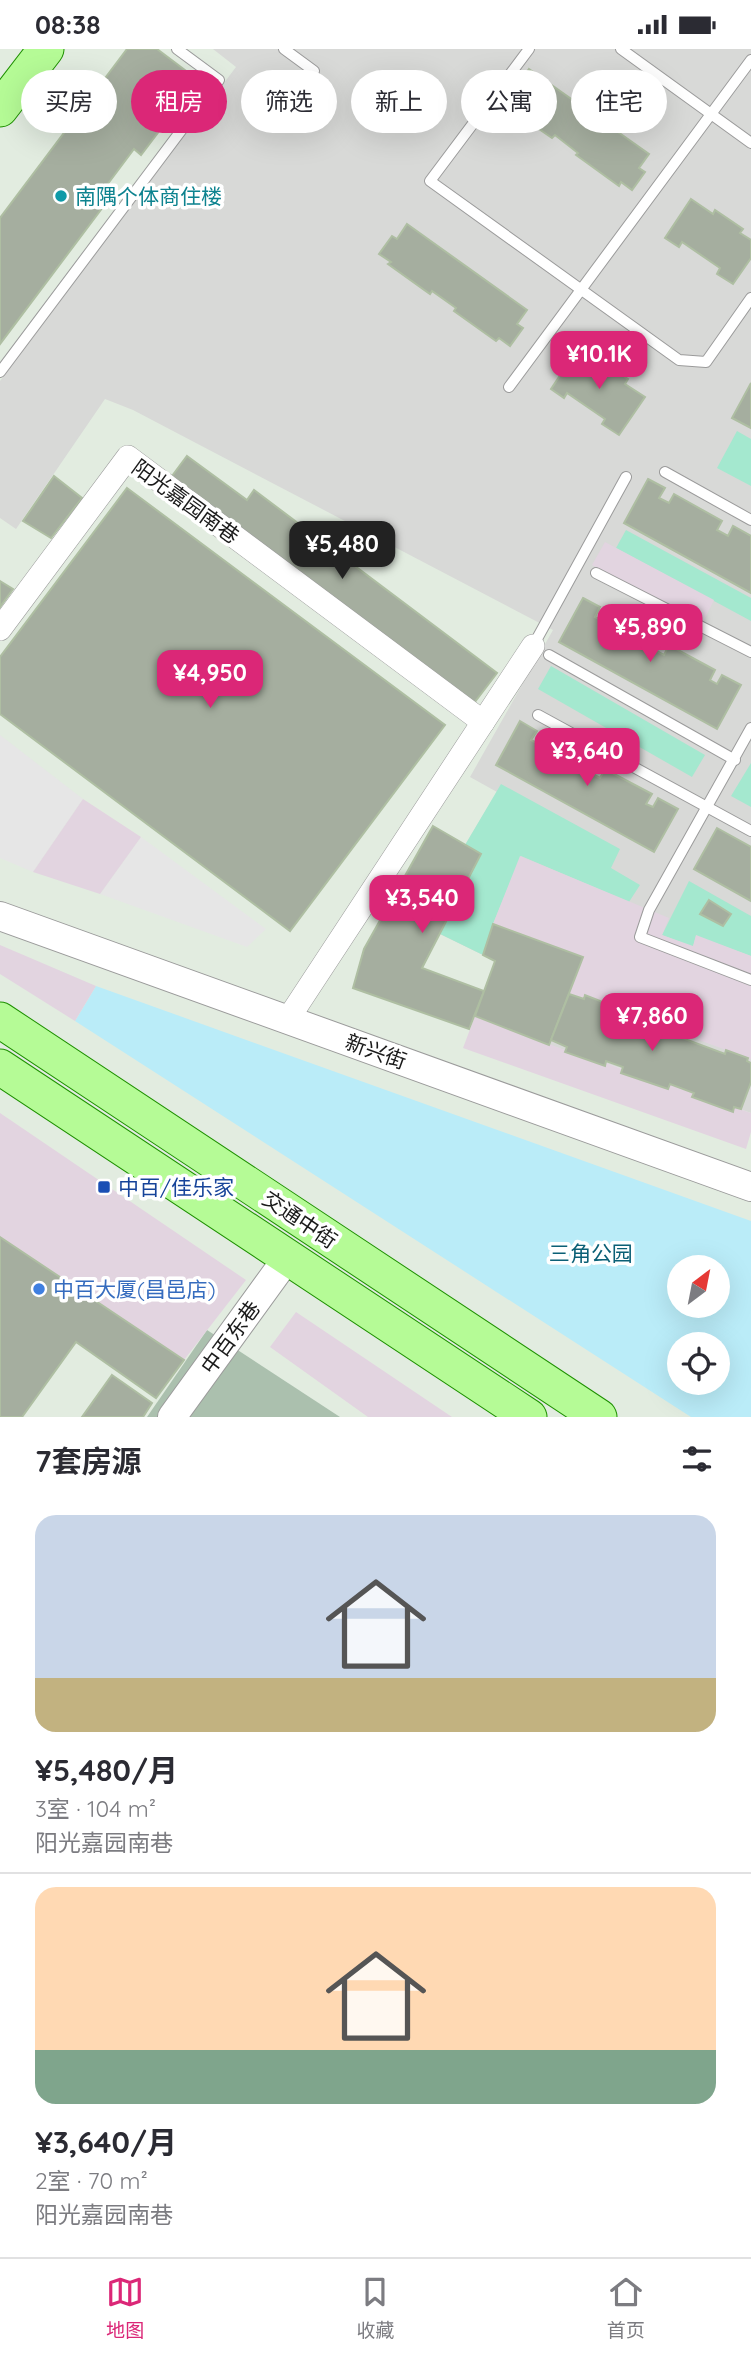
<!DOCTYPE html>
<html lang="zh">
<meta charset="utf-8">
<style>
:root{--surface:#fff;--page:#f7f7f7;--text:#2b2b33;--muted:#7c7c81;--line:#e1e1e2;--accent:#db2777}
body{margin:0;font-family:Quicksand,"Noto Sans SC",sans-serif;background:var(--page);color:var(--text);height:100vh;display:flex;flex-direction:column;font-size:26px;white-space:nowrap}
*{box-sizing:border-box;margin:0}
p{font-size:23px;color:var(--muted)}
.icon{flex:none;width:38px;height:38px;fill:none;stroke:currentColor;stroke-width:2;stroke-linecap:round;stroke-linejoin:round}
.map{position:relative;height:1368px;overflow:hidden}
.side{display:flex;flex-direction:column;background:var(--surface);flex:1}
.side>*{flex:none}
.top-card{position:absolute;left:21px;top:21px;width:710px;height:63px;display:flex;gap:14px}
.needle{width:46px;rotate:32deg}
.fabs{position:absolute;left:667px;top:1206px;display:grid;gap:14px}
.fabs a{display:grid;place-items:center;width:63px;height:63px;border-radius:50%;background:var(--surface);box-shadow:0 7px 28px #0002;font-size:35px}
.price{position:absolute;translate:-50% -60px;padding:0 16px;border-radius:14px;background:var(--accent);color:#fff;font-size:23px;line-height:46px;filter:drop-shadow(0 2px 4px #0008)}
.price::after{content:'';position:absolute;left:50%;top:42px;width:21px;height:16px;margin-left:-10px;background:inherit;clip-path:polygon(0 0,100% 0,50% 100%)}
.price.active{background:#222;color:#fff}
ul{padding:0;list-style:none}
li{display:grid;align-content:center;gap:14px;height:371px;padding:0 35px}
li+li{border-top:2px solid var(--line)}
li span{display:grid;place-items:center;height:217px;border-radius:21px;color:#555}
li>.icon{margin-inline-start:auto}
span .icon{width:126px;height:126px;fill:#fffc;stroke-width:1}
li b{font-size:30px}
h2{display:flex;justify-content:space-between;align-items:center;height:84px;padding:0 35px;font-size:30px}
.pill{padding:0 24px;border-radius:32px;background:var(--surface);box-shadow:0 7px 28px #0002;font-size:24px;line-height:63px}
.pill.active{background:var(--accent);color:#fff}
.status{display:flex;justify-content:space-between;align-items:center;height:49px;padding:0 35px;background:var(--surface);direction:ltr}
.status svg{height:19px;fill:currentColor}
.dock{display:flex;justify-content:space-around;align-items:center;height:98px;border-top:2px solid var(--line);background:var(--surface);font-size:19px;color:var(--muted)}
.dock a{display:grid;justify-items:center;gap:4px}
.dock .active{color:var(--accent)}
.map>svg:first-child{display:block}
.residential{fill:#d8d9d7}
.construction{fill:#abc0ae}
.grass{fill:#a4e8cf;fill-rule:evenodd}
.park{fill:#baecf8;fill-rule:evenodd}
.parking{fill:#e6e6e6}
.plaza{fill:#e2d4e0}
.building{fill:#a5ae9f;stroke:#aebea2;stroke-width:2}
.lines{fill:none;stroke-linecap:round;stroke-linejoin:round}
.service-casing{stroke:#9b9b9b;stroke-width:12}
.minor-casing{stroke:#9b9b9b;stroke-width:24}
.tertiary-casing{stroke:#9b9b9b;stroke-width:30}
.primary-casing{stroke:#1e9001;stroke-width:37}
.service{stroke:#fff;stroke-width:10}
.minor{stroke:#fff;stroke-width:23}
.tertiary{stroke:#fff;stroke-width:28}
.primary{stroke:#b5fb96;stroke-width:35}
.culture-dot{fill:#0f9aa8;stroke:#fff;stroke-width:2.5}
.transit-dot{fill:#1a4fb4;stroke:#fff;stroke-width:2.5}
.shop-dot{fill:#3f7fe0;stroke:#fff;stroke-width:2.5}
.labels{text-anchor:middle;dominant-baseline:central;stroke-width:7;stroke-linejoin:round;paint-order:stroke}
.culture-label{font-size:21px;fill:#0d838f;stroke:#fff;text-anchor:start}
.street-label{font-size:21px;fill:#1a1a1a;stroke:#fff}
.transit-label{font-size:21px;fill:#164399;stroke:#fff;text-anchor:start}
.park-label{font-size:21px;fill:#0b6076;stroke:#fff}
.shop-label{font-size:21px;fill:#366cbe;stroke:#fff;text-anchor:start}
</style>
<div class="status"><b>08:38</b><svg viewBox="0 0 49 12"><path d="M0 12V9h3v3zM5 12V6h3v6zM10 12V3h3v9zM15 12V0h3v12zM26 1h20v11H26zM47 4h2v5h-2z"/></svg></div>
<div class="map">
<svg width="751" height="1368" viewBox="0 0 751 1368">
<rect width="100%" height="100%" fill="#e2ece0"/>
<!-- residential -->
<polygon class="residential" points="213,0 751,0 751,1064 670,1035 552,997 475,967 495,912 440,885 465,796 497,743 470,728 553,581 133,361 105,350 16,480 0,469 0,332 236,18"/>
<!-- construction -->
<polygon class="construction" points="207,1281 340,1368 147,1368"/>
<!-- grass -->
<g class="grass">
<polygon points="737,382 751,390 751,437 717,419"/>
<polygon points="626,481 751,549 751,572 616,499"/>
<polygon points="551,617 705,706 692,728 538,640"/>
<polygon points="751,714 751,758 731,747"/>
<polygon points="501,735 620,800 611,819 640,836 629,853 521,807 493,875 483,906 440,885 465,796"/>
<path d="M689,832l62,35v40l-55,-20 -3,11 -31,-12zM709,851l22,14 -8,12 -22,-12z"/>
</g>
<!-- park -->
<path class="park" d="M96,937l655,235v196h-60l-616,-396zM679,1218h39v38h-39zM679,1295h39v39h-39z"/>
<!-- parking -->
<g class="parking">
<polygon points="0,686 83,750 33,823 0,809"/>
<polygon points="141,788 266,880 247,898 100,845"/>
</g>
<!-- plaza -->
<g class="plaza">
<polygon points="605,493 714,551 703,573 592,516"/>
<polygon points="83,750 141,788 100,845 33,823"/>
<polygon points="520,807 669,869 662,886 693,897 696,886 751,907 751,1010 569,944 582,908 493,875"/>
<polygon points="0,896 96,937 75,972 0,925"/>
<polygon points="475,967 565,1001 565,1003 604,1017 606,1014 622,1020 622,1024 667,1040 670,1035 694,1044 693,1048 732,1062 734,1058 751,1064 751,1083 746,1100 463,999"/>
<polygon points="0,1064 246,1231 184,1311 0,1188"/>
<polygon points="296,1263 452,1368 453,1368 368,1368 270,1298"/>
</g>
<!-- building -->
<g class="building">
<polygon points="127,0 157,0 198,31 141,106 134,100 101,144 109,150 0,295 0,169"/>
<polygon points="529,20 649,105 639,119 645,123 632,141 621,133 619,137 576,106 578,104 555,86 552,89 510,60 513,58 501,49 515,31 519,34"/>
<polygon points="691,150 713,165 715,161 743,180 740,184 751,191 751,209 733,235 717,225 720,219 682,193 679,198 665,189"/>
<polygon points="407,175 527,261 517,275 523,279 510,297 499,289 496,292 454,262 456,259 432,242 430,245 388,215 391,213 379,205 392,187 397,190"/>
<polygon points="577,301 598,315 601,312 628,330 625,335 645,348 619,386 602,375 605,370 567,344 564,349 551,340"/>
<polygon points="751,334 751,379 732,369"/>
<polygon points="187,407 247,451 254,441 497,624 474,654 172,427"/>
<polygon points="54,427 82,449 51,489 23,472"/>
<polygon points="648,430 665,439 659,449 669,454 674,445 722,472 717,481 728,487 733,477 751,487 751,544 624,474"/>
<polygon points="127,439 445,676 290,882 0,665 0,608"/>
<polygon points="0,532 13,540 0,558"/>
<polygon points="583,549 600,558 595,568 605,573 610,564 658,590 653,600 664,606 669,596 715,621 710,631 717,635 722,626 741,636 717,680 559,593"/>
<polygon points="520,672 537,682 531,691 541,696 546,687 594,714 589,723 600,729 605,720 652,745 646,755 653,758 658,749 678,760 654,803 496,716"/>
<polygon points="433,777 481,805 422,919 484,942 469,980 353,939 364,900"/>
<polygon points="717,779 751,798 751,852 694,820"/>
<polygon points="709,851 731,865 723,877 700,865"/>
<polygon points="493,875 583,908 549,996 475,967 495,912 483,906"/>
<polygon points="569,945 584,950 585,946 608,955 606,960 656,979 658,975 676,982 674,986 725,1005 726,1001 748,1009 747,1012 751,1014 751,1033 741,1060 734,1058 733,1063 692,1048 694,1044 670,1035 668,1040 621,1024 623,1018 606,1012 605,1017 565,1003 567,998 551,991"/>
<polygon points="0,1188 184,1311 156,1349 76,1293 22,1368 0,1368"/>
<polygon points="112,1326 152,1354 143,1368 82,1368"/>
</g>
<g class="lines">
<defs>
<g id="service">
<polyline points="284,0 314,22"/>
<polyline points="529,0 430,132 679,311 706,313 751,249"/>
<polyline points="621,0 751,94"/>
<polyline points="0,323 219,31 177,0"/>
<polyline points="509,338 751,11"/>
<polyline points="665,423 751,471"/>
<polyline points="596,524 751,603"/>
<polyline points="533,597 626,428"/>
<polyline points="549,606 735,711"/>
<polyline points="538,666 751,782"/>
<polyline points="751,679 649,861 640,888 751,931"/>
</g>
<g id="minor">
<polyline points="0,580 128,408 483,673"/>
<polyline points="288,970 533,597"/>
</g>
<g id="tertiary">
<polyline points="0,867 751,1138"/>
<polyline points="172,1368 288,1208"/>
</g>
<g id="primary">
<polyline points="0,60 46,0"/>
<polyline points="0,971 599,1368"/>
<polyline points="0,1018 529,1368"/>
</g>
</defs>
<!-- service casing -->
<use href="#service" class="service-casing"/>
<!-- minor casing -->
<use href="#minor" class="minor-casing"/>
<!-- tertiary casing -->
<use href="#tertiary" class="tertiary-casing"/>
<!-- primary casing -->
<use href="#primary" class="primary-casing"/>
<!-- service -->
<use href="#service" class="service"/>
<!-- minor -->
<use href="#minor" class="minor"/>
<!-- tertiary -->
<use href="#tertiary" class="tertiary"/>
<!-- primary -->
<use href="#primary" class="primary"/>
</g>
<!-- markers -->
<circle class="culture-dot" cx="61" cy="147" r="7"/>
<rect class="transit-dot" x="97" y="1131" width="14" height="14" rx="3.5"/>
<circle class="shop-dot" cx="39" cy="1240" r="7"/>
<g class="labels">
<!-- culture labels -->
<g class="culture-label">
<text x="75" y="147">南隅个体商住楼</text>
</g>
<!-- street labels -->
<g class="street-label">
<text transform="translate(186 452) rotate(36)">阳光嘉园南巷</text>
<text transform="translate(376 1002) rotate(20)">新兴街</text>
<text transform="translate(300 1170) rotate(34)">交通中街</text>
<text transform="translate(230 1288) rotate(-54)">中百东巷</text>
</g>
<!-- transit labels -->
<g class="transit-label">
<text x="118" y="1138">中百/佳乐家</text>
</g>
<!-- park labels -->
<g class="park-label">
<text x="591" y="1204">三角公园</text>
</g>
<!-- shop labels -->
<g class="shop-label">
<text x="53" y="1240">中百大厦(昌邑店)</text>
</g>
</g>
</svg>
<div class="fabs">
<a><svg class="needle" viewBox="-14 -14 28 28"><path d="M0-13l5 13h-10z" fill="#e53935"/><path d="M0 13l5-13h-10z" fill="#7c7c81"/></svg></a>
<a><svg class="icon" aria-label="locate" viewBox="0 0 24 24"><circle cx="12" cy="12" r="6"/><path d="M12 2v4M12 18v4M2 12h4M18 12h4"/></svg></a>
</div>
<b class="price" style="left:599px;top:342px">¥10.1K</b>
<b class="price active" style="left:342px;top:532px">¥5,480</b>
<b class="price" style="left:650px;top:615px">¥5,890</b>
<b class="price" style="left:210px;top:661px">¥4,950</b>
<b class="price" style="left:587px;top:739px">¥3,640</b>
<b class="price" style="left:422px;top:886px">¥3,540</b>
<b class="price" style="left:652px;top:1004px">¥7,860</b>
<div class="top-card">
<a class="pill">买房</a>
<a class="pill active">租房</a>
<a class="pill">筛选</a>
<a class="pill">新上</a>
<a class="pill">公寓</a>
<a class="pill">住宅</a>
</div>
</div>
<section class="side">
<h2>7套房源<svg class="icon" aria-label="filters" viewBox="0 0 24 24"><path d="M4 7h16M4 17h16"/><circle cx="9" cy="7" r="2"/><circle cx="15" cy="17" r="2"/></svg></h2>
<ul>
<li><span style="background:linear-gradient(#c9d6e8 75%,#c2b280 0)"><svg class="icon" aria-label="home" viewBox="0 0 24 24"><path d="M3 11l9-7 9 7M6 9v11h12V9"/></svg></span><div><b>¥5,480/月</b><p>3室 · 104 m²</p><p>阳光嘉园南巷</p></div></li>
<li><span style="background:linear-gradient(#ffd9b3 75%,#7fa58c 0)"><svg class="icon" aria-label="home" viewBox="0 0 24 24"><path d="M3 11l9-7 9 7M6 9v11h12V9"/></svg></span><div><b>¥3,640/月</b><p>2室 · 70 m²</p><p>阳光嘉园南巷</p></div></li>
</ul>
</section>
<nav class="dock">
<a class="active"><svg class="icon" aria-label="map" viewBox="0 0 24 24"><path d="M3 6l6-2 6 2 6-2v14l-6 2-6-2-6 2zM9 4v14M15 6v14"/></svg>地图</a>
<a><svg class="icon" aria-label="saved" viewBox="0 0 24 24"><path d="M7 4h10v16l-5-4-5 4z"/></svg>收藏</a>
<a><svg class="icon" aria-label="home" viewBox="0 0 24 24"><path d="M3 11l9-7 9 7M6 9v11h12V9"/></svg>首页</a>
</nav>
